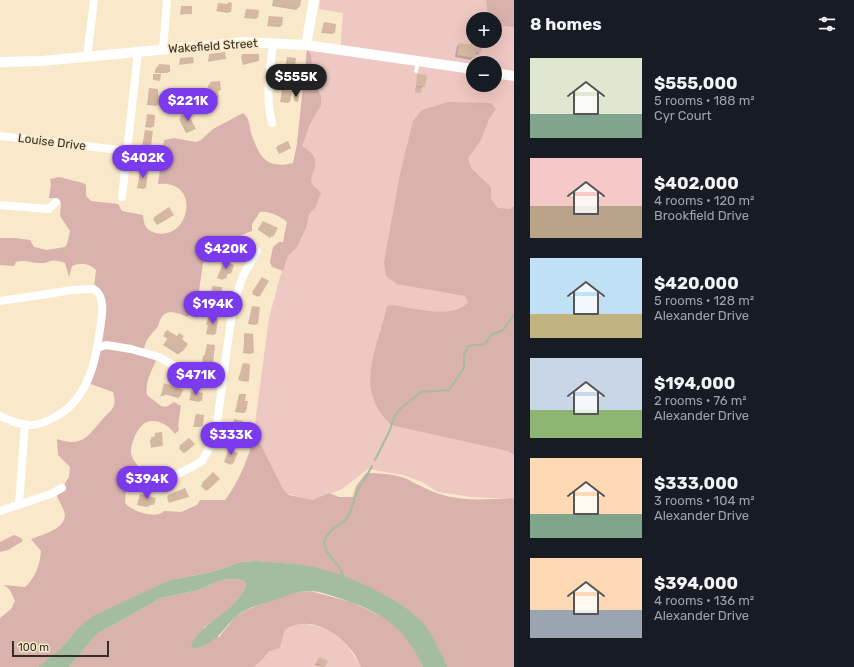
<!DOCTYPE html>
<meta charset="utf-8">
<style>
:root{--surface:#171b24;--page:#242831;--text:#f1f3f6;--muted:#9ea1a6;--accent:#7c3aed}
body{margin:0;font-family:Rubik,sans-serif;background:var(--page);color:var(--text);height:100vh;display:flex;flex-direction:column;font-size:15px;white-space:nowrap}
*{box-sizing:border-box;margin:0}
p{font-size:13px;color:var(--muted)}
.icon{flex:none;width:22px;height:22px;fill:none;stroke:currentColor;stroke-width:2;stroke-linecap:round;stroke-linejoin:round}
.map{position:relative;flex:1;overflow:hidden}
.details{display:flex;flex-direction:column;background:var(--surface);width:340px}
.details>*{flex:none}
.controls{position:absolute;left:466px;top:12px;display:grid;gap:8px}
.controls a{display:grid;place-items:center;width:36px;height:36px;border-radius:50%;background:var(--surface);box-shadow:0 4px 16px #0002;font-size:20px}
.scale{position:absolute;left:12px;bottom:10px;width:97px;box-sizing:border-box;padding-left:4px;border:2px solid #352f23;border-top:0;font-size:11px;line-height:14px;white-space:nowrap;color:#352f23;-webkit-text-stroke:3px #f9e9ca;paint-order:stroke}
.price{position:absolute;translate:-50% -34px;padding:0 9px;border-radius:14px;background:var(--accent);color:#fff;font-size:13px;line-height:26px;filter:drop-shadow(0 1px 2px #0008)}
.price::after{content:'';position:absolute;left:50%;top:24px;width:12px;height:9px;margin-left:-6px;background:inherit;clip-path:polygon(0 0,100% 0,50% 100%)}
.price.on{background:#222;color:#fff}
ul{padding:0;list-style:none}
li{display:flex;align-items:center;gap:12px;height:100px;padding:0 16px}
li span{display:grid;place-items:center;flex:none;width:112px;height:80px;border-radius:0px;color:#555}
li>.icon{margin-inline-start:auto}
span .icon{width:48px;height:48px;fill:#fffc;stroke-width:1}
li b{font-size:17px}
h2{display:flex;justify-content:space-between;align-items:center;height:48px;padding:0 16px;font-size:17px}
main{display:flex;flex:1;min-height:0}
.map>svg:first-child{display:block}
.green{fill:#eec8c2;fill-rule:evenodd}
.forest{fill:#d9b2ad}
.water{fill:#a4bca1}
.shadow{fill:#0003}
.lines{fill:none;stroke-linecap:round;stroke-linejoin:round}
.stream{stroke:#a4bca1;stroke-width:2}
.building{fill:#d6b7a2}
.service{stroke:#fff;stroke-width:4}
.minor{stroke:#fff;stroke-width:8}
.tertiary{stroke:#fff;stroke-width:10}
.labels{text-anchor:middle;dominant-baseline:central;stroke-width:3.5;stroke-linejoin:round;paint-order:stroke}
.street-label{font-size:12px;fill:#352f23;stroke:#f9e9ca}
</style>
<main>
<div class="map">
<svg width="514" height="667" viewBox="0 0 514 667">
<rect width="100%" height="100%" fill="#f9e9ca"/>
<!-- green -->
<g class="green">
<path d="M320,0h194v499l-43,-2 -33,-5 -16,-10 -19,-7 -35,-6 -26,20 -29,12 -31,-9 -29,-53 16,-121 11,-41 14,-35 3,-98 10,-95 33,5 3,-41 -24,-4zM473,19h22v22h-22zM473,63h22v22h-22z"/>
<path d="M299,623c32,3 47,17 62,44h-107l10,-9 4,-6 12,-4 5,-18z"/>
</g>
<!-- forest -->
<g class="forest">
<polygon points="486,0 514,0 514,27 495,25 495,19 488,19"/>
<path d="M307,49l4,6 2,21 8,21v8l-11,19 -8,22c26,15 5,27 10,38 2,3 7,6 9,9l-6,15 -6,6 -3,14 -9,19 -9,9 -5,15 -11,-4 -2,-5 3,-15 6,-5h4l4,-20c-7,-6 -19,-11 -27,-10l-8,12v7c-13,4 -18,9 -20,21l-15,1 -14,10 -4,28 1,12 -13,14c-8,-4 -20,-9 -26,1 -2,3 -2,8 -5,11 -9,10 -10,11 -13,24l13,8c-5,11 -11,21 -9,34l14,11 5,1 8,-5 7,4 -3,19 1,5 -4,4c-5,-8 -18,-16 -28,-12 -9,3 -16,21 -16,30 0,5 4,10 7,14h-7l-8,4v8l6,7 -3,4 -1,14c6,8 32,17 39,8l17,1 16,-7 3,-5h25c13,-17 23,-40 28,-61h5l25,50 6,6 24,5 16,-7 10,4h14l3,-11 10,-13c13,0 32,1 43,7 10,5 20,11 31,14 24,8 49,5 74,4v169h-66l-4,-7 -118,-90 -36,-6 -34,-3 -15,1 -29,10 -42,8 -91,47 -18,21 -23,19h-38v-49l11,-9 4,-8 -5,-11 -6,-5 21,2c10,-9 15,-22 16,-36l-10,-12c11,-4 39,-11 33,-28 -2,-5 -5,-10 -7,-15l12,-19 1,-10 -12,-12 -1,-16c4,1 10,3 15,3 14,0 21,-12 29,-21 9,-11 17,-12 12,-29l-25,-9 14,-73 -8,-21 2,-19c-7,-7 -15,-8 -24,-4l-3,11 -4,-14c-17,-6 -13,1 -26,0 -8,0 -14,-4 -23,-1l-2,4 -14,-1v-27h15l15,2 4,7 13,3 18,-3 2,-3 3,-13 -10,-15 1,-12 -2,-5 -10,-1 2,-14 -1,-5 9,-2 24,6 3,2v11l5,5 27,3 4,7 21,4c1,10 2,15 13,18 34,8 46,-54 2,-49l6,-44 10,-2 22,4 5,-2 12,-11 30,-16c7,6 6,12 8,20 8,22 14,37 42,30l4,-19z"/>
<path d="M448,102l43,1 5,6 -7,10 -8,21 -13,18 3,10 20,19v12l7,9 12,1 4,-3v249l-6,-4 -117,-26c-39,-37 -13,-76 -4,-119l5,-1c22,3 61,15 76,-3l-3,-6 -68,-12 -11,-8 -2,-14 16,-88 13,-53 9,-11z"/>
<polygon points="14,535 21,538 23,541 8,550 0,552 0,542"/>
<path d="M228,579l15,1 3,4c-7,21 -25,32 -43,44l16,9 16,-20 11,-7 47,-17 17,-2 41,11 37,17 23,23 12,25h-62c-3,-5 -5,-12 -9,-16 -15,-20 -45,-37 -67,-21l-5,18 -12,4 -4,6 -10,9h-185l28,-33 64,-36 38,-8 17,-8z"/>
</g>
<!-- water -->
<path class="water" d="M256,561c23,2 47,2 70,9 27,8 74,29 94,50 14,14 18,30 28,47h-25c-18,-40 -40,-54 -81,-68 -10,-3 -22,-8 -32,-8 -14,0 -25,6 -38,10 -8,3 -18,5 -26,9 -22,10 -24,35 -53,38l-2,-2c11,-27 45,-31 55,-62l-3,-4 -15,-1 -12,3 -17,8 -38,8 -64,36 -28,33h-31l23,-19 18,-21 14,-11 77,-36 42,-8 29,-10z"/>
<!-- shadow -->
<g class="shadow">
<polygon points="273,0 295,0 299,7 296,10 272,6"/>
<polygon points="228,3 230,12 228,13 216,11 219,4 227,5"/>
<polygon points="181,7 191,13 180,15"/>
<polygon points="246,10 257,17 256,19 244,18"/>
<polygon points="269,17 281,25 280,27 267,26"/>
<polygon points="324,23 334,33 332,34 321,33"/>
<polygon points="473,42 480,52 478,55 474,54 471,60 455,57 457,46 460,44 470,45"/>
<polygon points="209,55 225,58 208,62"/>
<polygon points="243,55 258,61 243,65 241,57"/>
<polygon points="287,58 294,68 292,69 285,68"/>
<polygon points="180,59 193,63 179,65"/>
<polygon points="159,65 169,72 167,73 155,73 155,70"/>
<polygon points="418,75 424,86 421,88 420,93 415,92"/>
<polygon points="219,82 220,90 217,92 218,98 210,100 208,85"/>
<polygon points="149,89 157,90 158,104 156,106 147,105"/>
<polygon points="282,91 289,102 288,103 280,102"/>
<polygon points="187,114 193,130 186,133 179,119"/>
<polygon points="148,115 153,126 151,128 145,127"/>
<polygon points="145,131 150,146 149,147 142,147"/>
<polygon points="278,146 290,148 279,154 276,148"/>
<polygon points="143,156 148,167 146,168 140,168"/>
<polygon points="141,172 145,187 144,189 137,188"/>
<polygon points="171,216 157,225 153,219 155,218"/>
<polygon points="261,224 272,236 270,238 258,230"/>
<polygon points="224,262 230,274 226,274 223,280 217,278"/>
<polygon points="261,280 267,282 258,297 252,294"/>
<polygon points="213,287 220,297 216,305 210,304"/>
<polygon points="252,307 257,324 255,325 248,324"/>
<polygon points="208,318 215,333 214,335 206,334 208,325 206,325"/>
<polygon points="167,331 180,340 182,351 179,354 177,354 163,345 168,339 163,336"/>
<polygon points="245,334 253,352 251,354 243,353"/>
<polygon points="208,345 212,363 210,365 202,364 203,356 205,355"/>
<polygon points="243,364 248,380 247,382 238,380"/>
<polygon points="165,384 180,396 178,398 164,394 160,397"/>
<polygon points="192,392 201,400 199,402 189,400"/>
<polygon points="239,395 245,412 244,413 235,412"/>
<polygon points="196,415 202,426 200,427 193,427"/>
<polygon points="234,420 241,431 239,432 232,431"/>
<polygon points="155,434 162,445 151,448 150,440 154,438"/>
<polygon points="189,439 193,444 183,453 179,448"/>
<polygon points="229,450 232,463 231,465 224,462"/>
<polygon points="213,473 218,479 206,491 201,486"/>
<polygon points="140,495 153,504 147,507 137,505"/>
<polygon points="168,496 187,496 169,503 167,497"/>
<polygon points="319,658 324,667 315,665"/>
</g>
<g class="lines">
<!-- stream -->
<g class="stream">
<polyline points="375,460 390,430 394,417 401,408 421,392 449,390 464,368 464,355 468,346 485,344 491,335 503,330 514,315"/>
<path d="M343,579c1,-14 -19,-22 -19,-37 6,-17 16,-14 23,-24 6,-10 7,-21 12,-30 5,-7 9,-14 13,-22"/>
</g>
</g>
<!-- building -->
<g class="building">
<polygon points="275,0 301,0 300,7 274,4"/>
<polygon points="228,2 232,3 231,12 217,10 218,3 228,4"/>
<rect x="181" y="6" width="11" height="8"/>
<polygon points="246,9 259,10 258,18 245,17"/>
<polygon points="269,16 283,17 282,26 268,25"/>
<polygon points="324,22 336,24 335,33 322,31"/>
<polygon points="473,41 479,41 478,46 482,46 481,53 476,52 475,58 457,55 459,43 472,45"/>
<polygon points="225,52 226,59 210,61 209,54"/>
<polygon points="242,54 259,54 259,61 244,64"/>
<polygon points="193,57 194,63 180,64 180,58"/>
<polygon points="287,57 296,58 295,68 286,67"/>
<polygon points="159,64 170,65 170,72 156,71 156,67 158,67"/>
<polygon points="153,74 161,74 160,81 153,80"/>
<polygon points="417,74 427,75 425,87 416,86"/>
<polygon points="220,81 221,90 218,91 219,98 212,99 210,82"/>
<polygon points="416,87 422,88 421,93 415,92"/>
<polygon points="149,88 158,89 159,105 148,103"/>
<polygon points="282,90 292,91 290,102 281,101"/>
<polygon points="294,94 299,95 298,102 294,101"/>
<polygon points="187,112 196,129 188,132 180,116"/>
<polygon points="147,114 155,115 154,127 146,125"/>
<polygon points="145,130 153,131 151,146 143,145"/>
<polygon points="288,141 291,148 281,153 277,146"/>
<polygon points="142,155 150,156 149,167 141,166"/>
<polygon points="140,171 148,172 146,188 138,186"/>
<polygon points="169,207 174,215 159,224 154,217"/>
<polygon points="263,221 278,228 273,237 258,229"/>
<polygon points="224,261 234,265 231,274 228,273 226,279 218,276"/>
<polygon points="262,277 269,281 260,296 252,292"/>
<polygon points="212,286 222,287 221,298 219,298 218,304 211,303"/>
<polygon points="252,306 260,307 258,324 249,323"/>
<polygon points="208,317 218,319 216,334 208,332"/>
<polygon points="167,330 177,336 179,333 184,336 182,339 188,344 183,351 180,352 165,342 170,336 164,333"/>
<polygon points="244,333 253,334 254,353 244,352"/>
<polygon points="207,344 215,345 213,364 203,363"/>
<polygon points="243,363 250,364 249,381 239,379"/>
<polygon points="164,383 183,390 180,397 166,393 164,396 161,396"/>
<polygon points="191,391 203,393 202,401 190,399"/>
<polygon points="239,394 246,394 245,401 248,401 246,412 236,410"/>
<polygon points="196,414 204,415 203,426 194,425"/>
<polygon points="234,419 243,421 242,431 233,430"/>
<polygon points="162,432 163,446 152,447 151,437 155,437 155,433"/>
<polygon points="189,438 195,444 185,453 179,446"/>
<polygon points="229,449 238,453 233,464 225,460"/>
<polygon points="213,472 220,479 208,490 202,483"/>
<polygon points="185,488 189,497 171,502 168,495"/>
<polygon points="140,494 156,498 154,505 150,504 149,506 138,503"/>
<polygon points="319,657 328,661 325,667 316,663"/>
</g>
<g class="lines">
<!-- service -->
<polyline class="service" points="416,71 418,62"/>
<!-- minor -->
<g class="minor">
<polyline points="163,50 167,0"/>
<polyline points="87,57 94,0"/>
<path d="M272,123c-7,-26 -2,-53 1,-80"/>
<polyline points="0,136 128,151"/>
<polyline points="122,197 138,52"/>
<polyline points="0,205 49,209 56,202"/>
<path d="M0,301l73,-11 21,-1c12,8 8,27 6,40 -4,34 -13,71 -45,88 -8,4 -15,8 -23,8 -11,1 -23,-5 -32,-9"/>
<polyline points="97,348 106,345 131,349 159,357 190,375 222,381"/>
<polyline points="160,473 174,476 190,468 202,461 215,438 233,305 243,276 257,251"/>
<polyline points="19,504 25,424"/>
<polyline points="0,511 51,494 62,488"/>
</g>
<!-- tertiary -->
<g class="tertiary">
<polyline points="306,45 314,0"/>
<polyline points="0,62 41,61 245,42 306,45 473,69"/>
<polyline points="495,73 514,76"/>
</g>
</g>
<g class="labels">
<!-- street labels -->
<g class="street-label">
<text transform="translate(213 46) rotate(-4)">Wakefield Street</text>
<text transform="translate(52 142) rotate(7)">Louise Drive</text>
</g>
</g>
</svg>
<div class="controls">
<a>+</a>
<a>−</a>
</div>
<div class="scale">100 m</div>
<b class="price on" style="left:296px;top:98px">$555K</b>
<b class="price" style="left:188px;top:122px">$221K</b>
<b class="price" style="left:143px;top:179px">$402K</b>
<b class="price" style="left:226px;top:270px">$420K</b>
<b class="price" style="left:213px;top:325px">$194K</b>
<b class="price" style="left:196px;top:396px">$471K</b>
<b class="price" style="left:231px;top:456px">$333K</b>
<b class="price" style="left:147px;top:500px">$394K</b>
</div>
<section class="details">
<h2>8 homes<svg class="icon" aria-label="filters" viewBox="0 0 24 24"><path d="M4 7h16M4 17h16"/><circle cx="9" cy="7" r="2"/><circle cx="15" cy="17" r="2"/></svg></h2>
<ul>
<li><span style="background:linear-gradient(#dfe7d0 70%,#7fa58c 0)"><svg class="icon" aria-label="home" viewBox="0 0 24 24"><path d="M3 11l9-7 9 7M6 9v11h12V9"/></svg></span><div><b>$555,000</b><p>5 rooms · 188 m²</p><p>Cyr Court</p></div></li>
<li><span style="background:linear-gradient(#f6c9c9 60%,#b9a48a 0)"><svg class="icon" aria-label="home" viewBox="0 0 24 24"><path d="M3 11l9-7 9 7M6 9v11h12V9"/></svg></span><div><b>$402,000</b><p>4 rooms · 120 m²</p><p>Brookfield Drive</p></div></li>
<li><span style="background:linear-gradient(#bfe0f5 70%,#c2b280 0)"><svg class="icon" aria-label="home" viewBox="0 0 24 24"><path d="M3 11l9-7 9 7M6 9v11h12V9"/></svg></span><div><b>$420,000</b><p>5 rooms · 128 m²</p><p>Alexander Drive</p></div></li>
<li><span style="background:linear-gradient(#c9d6e8 65%,#8fb573 0)"><svg class="icon" aria-label="home" viewBox="0 0 24 24"><path d="M3 11l9-7 9 7M6 9v11h12V9"/></svg></span><div><b>$194,000</b><p>2 rooms · 76 m²</p><p>Alexander Drive</p></div></li>
<li><span style="background:linear-gradient(#ffd9b3 70%,#7fa58c 0)"><svg class="icon" aria-label="home" viewBox="0 0 24 24"><path d="M3 11l9-7 9 7M6 9v11h12V9"/></svg></span><div><b>$333,000</b><p>3 rooms · 104 m²</p><p>Alexander Drive</p></div></li>
<li><span style="background:linear-gradient(#ffd9b3 65%,#9aa5b1 0)"><svg class="icon" aria-label="home" viewBox="0 0 24 24"><path d="M3 11l9-7 9 7M6 9v11h12V9"/></svg></span><div><b>$394,000</b><p>4 rooms · 136 m²</p><p>Alexander Drive</p></div></li>
</ul>
</section>
</main>
